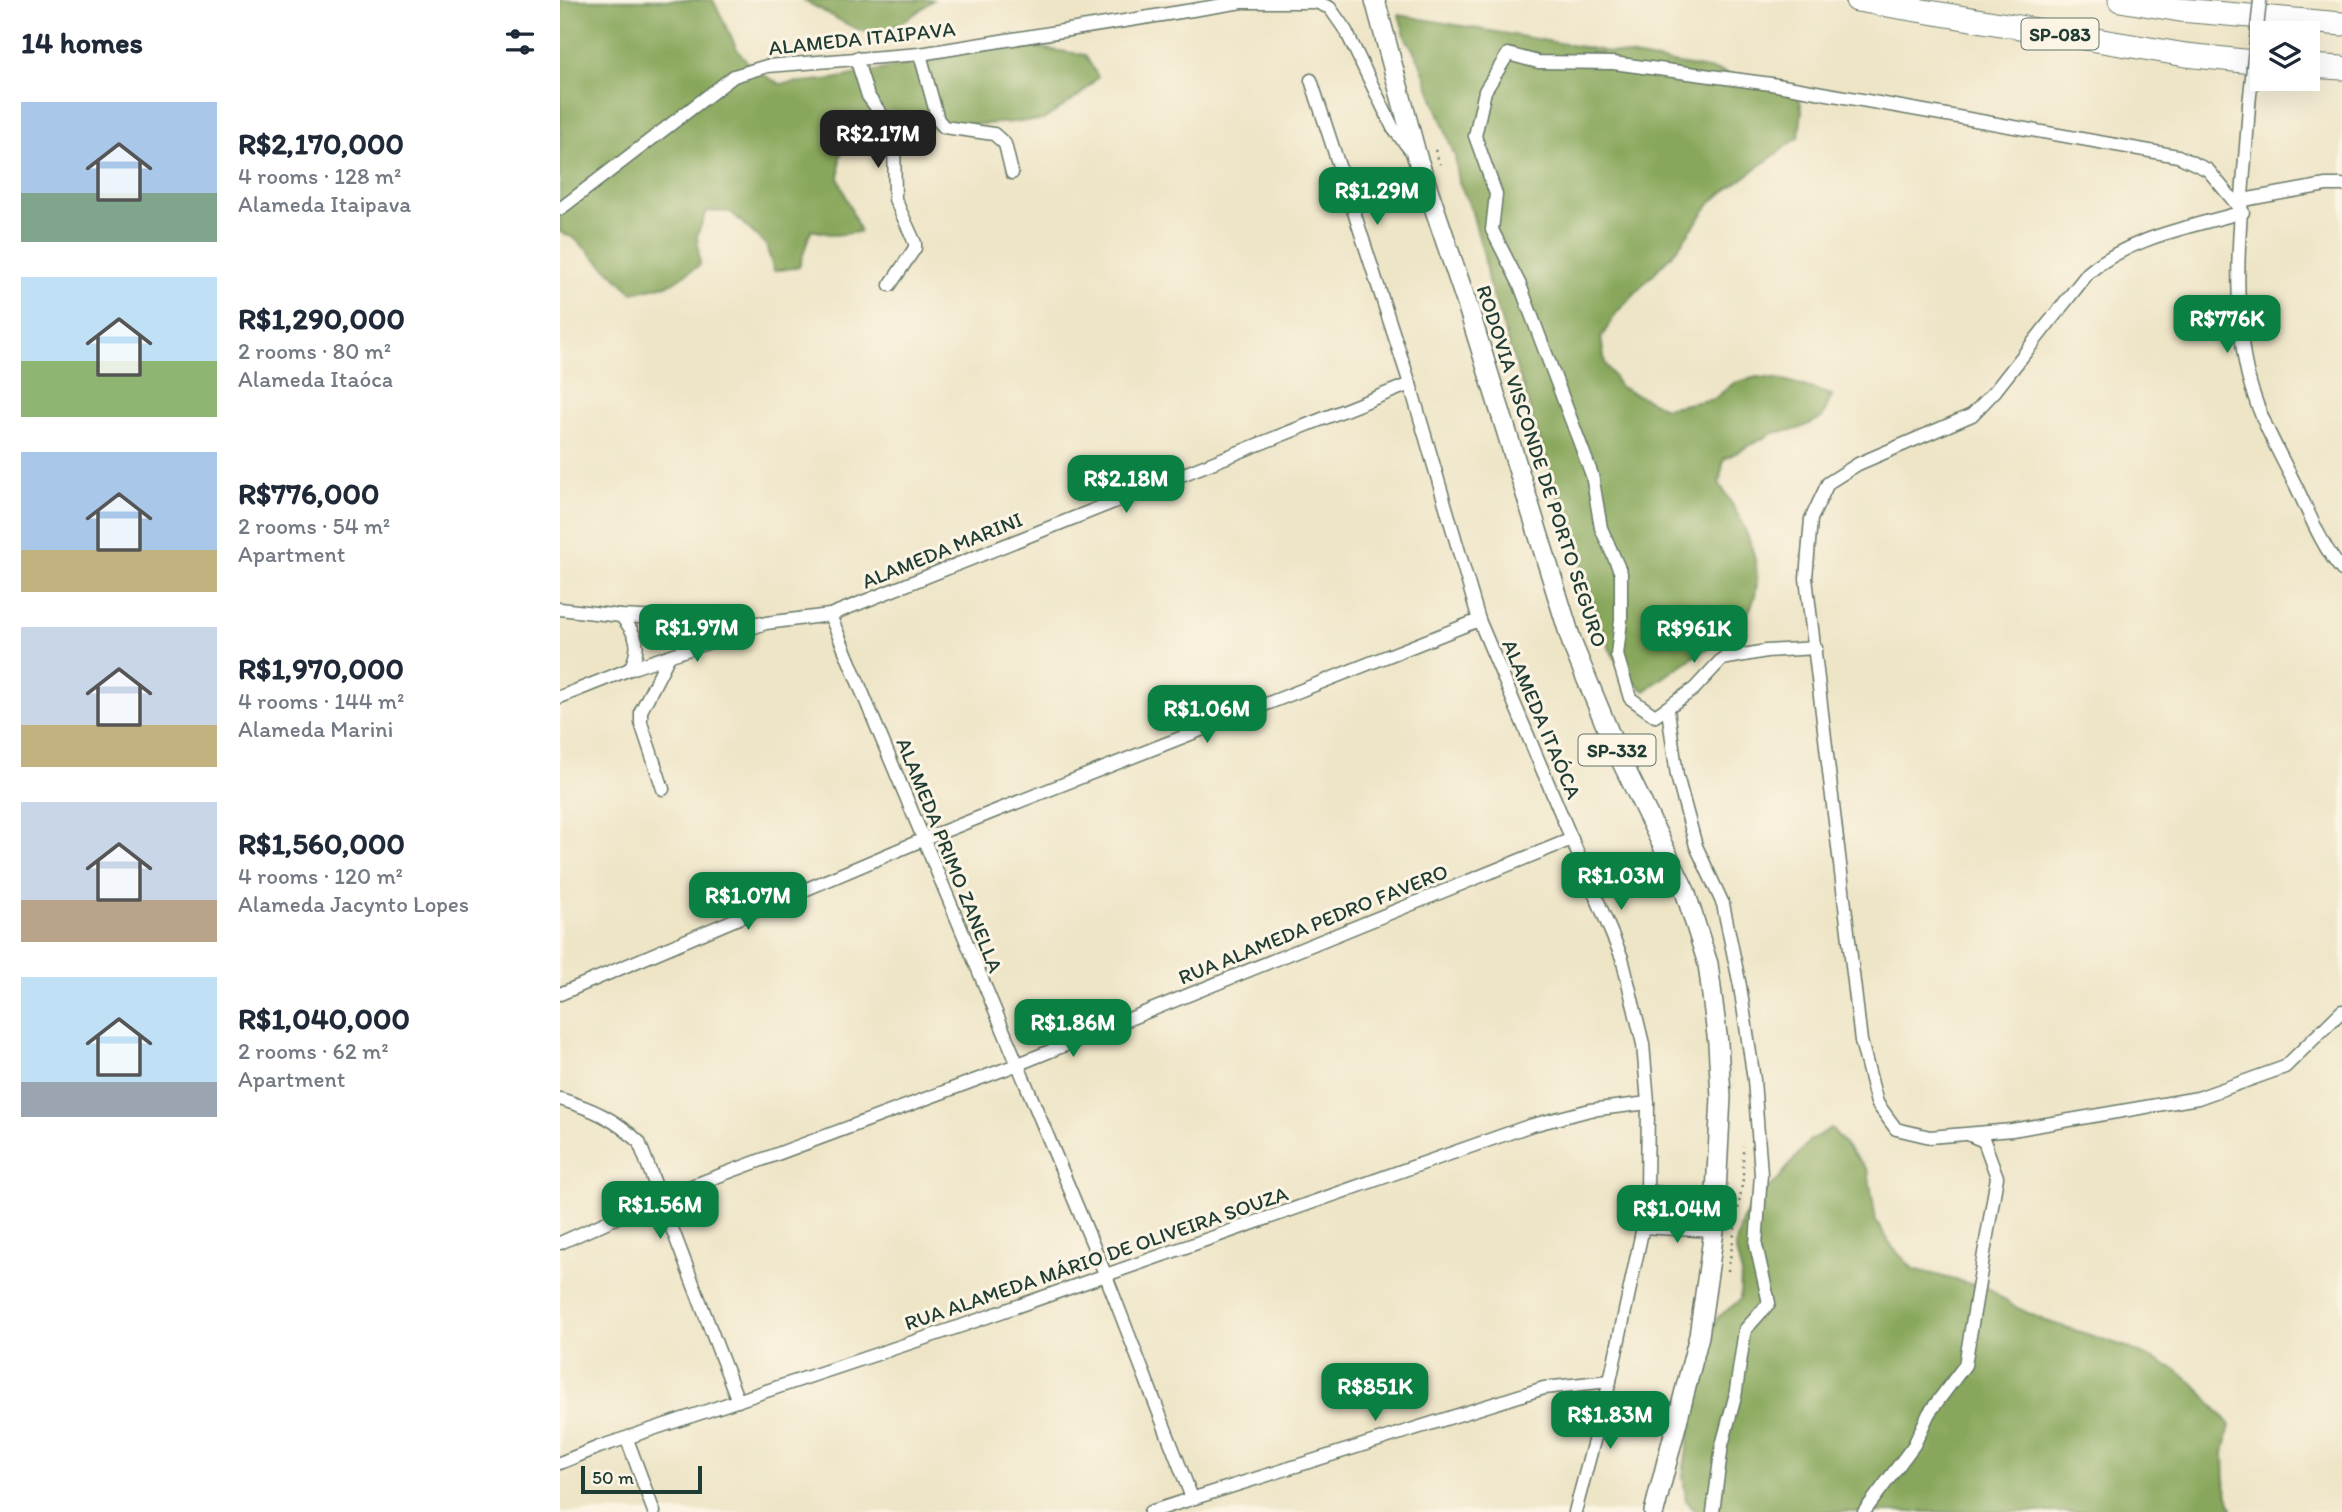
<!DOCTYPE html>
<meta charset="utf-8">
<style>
:root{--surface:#fff;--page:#f6f6f7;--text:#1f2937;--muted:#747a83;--accent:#0b8043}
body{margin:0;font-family:Itim,sans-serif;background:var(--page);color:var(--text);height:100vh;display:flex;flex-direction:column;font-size:26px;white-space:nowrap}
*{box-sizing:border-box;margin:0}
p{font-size:23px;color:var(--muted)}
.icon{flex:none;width:38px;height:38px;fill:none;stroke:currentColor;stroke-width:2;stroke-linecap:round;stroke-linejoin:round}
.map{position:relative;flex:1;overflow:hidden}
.panel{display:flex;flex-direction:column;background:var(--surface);width:560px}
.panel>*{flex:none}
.tools{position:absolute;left:1690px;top:21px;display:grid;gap:14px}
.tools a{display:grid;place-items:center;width:70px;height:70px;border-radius:0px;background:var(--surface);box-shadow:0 7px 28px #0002;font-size:35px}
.scale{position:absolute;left:21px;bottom:18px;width:121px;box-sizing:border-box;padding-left:7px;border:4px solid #1f3d34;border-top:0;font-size:19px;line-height:24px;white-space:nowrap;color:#1f3d34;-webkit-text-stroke:5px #fcf5e5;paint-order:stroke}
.price{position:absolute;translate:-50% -60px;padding:0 16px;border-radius:14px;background:var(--accent);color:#fff;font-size:23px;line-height:46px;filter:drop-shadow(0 2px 4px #0008)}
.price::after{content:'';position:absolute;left:50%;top:42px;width:21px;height:16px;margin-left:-10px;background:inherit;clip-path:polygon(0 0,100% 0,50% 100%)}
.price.current{background:#222;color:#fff}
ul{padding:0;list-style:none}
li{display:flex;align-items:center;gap:21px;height:175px;padding:0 21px}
li span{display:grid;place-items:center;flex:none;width:196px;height:140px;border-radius:0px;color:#555}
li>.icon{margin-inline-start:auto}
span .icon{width:84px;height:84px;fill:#fffc;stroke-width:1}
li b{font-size:30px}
h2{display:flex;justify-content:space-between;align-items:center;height:84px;padding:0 21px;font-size:30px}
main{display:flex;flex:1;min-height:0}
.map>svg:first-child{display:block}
.forest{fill:#88a75b;stroke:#547248;stroke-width:2}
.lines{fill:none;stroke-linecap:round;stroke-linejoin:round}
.minor-casing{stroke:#677867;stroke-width:15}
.primary-casing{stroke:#677867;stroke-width:22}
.motorway-casing{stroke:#677867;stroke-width:25}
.path{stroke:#677867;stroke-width:2.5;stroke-dasharray:2 5;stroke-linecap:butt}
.minor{stroke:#fff;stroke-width:12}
.primary{stroke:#fff;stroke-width:19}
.motorway{stroke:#fff;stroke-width:23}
.minor-bridge-casing{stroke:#677867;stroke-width:15;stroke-linecap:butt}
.minor-bridge{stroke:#fff;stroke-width:12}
.labels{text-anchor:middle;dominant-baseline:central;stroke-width:6;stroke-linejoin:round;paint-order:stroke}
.shield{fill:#fcf5e5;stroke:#617469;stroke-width:2}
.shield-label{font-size:19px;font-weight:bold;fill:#1f3d34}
.street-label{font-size:21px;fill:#1f3d34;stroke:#fcf5e5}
</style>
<main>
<section class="panel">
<h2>14 homes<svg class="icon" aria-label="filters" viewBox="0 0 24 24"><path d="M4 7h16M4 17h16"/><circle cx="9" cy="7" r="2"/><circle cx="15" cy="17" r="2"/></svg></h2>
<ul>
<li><span style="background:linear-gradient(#a9c7e8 65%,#7fa58c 0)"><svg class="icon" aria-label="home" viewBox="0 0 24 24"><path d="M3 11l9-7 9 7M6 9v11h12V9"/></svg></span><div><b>R$2,170,000</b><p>4 rooms · 128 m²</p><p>Alameda Itaipava</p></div></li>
<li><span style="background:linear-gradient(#bfe0f5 60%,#8fb573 0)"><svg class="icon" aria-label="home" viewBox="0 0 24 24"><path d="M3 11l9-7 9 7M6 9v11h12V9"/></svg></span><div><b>R$1,290,000</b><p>2 rooms · 80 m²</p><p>Alameda Itaóca</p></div></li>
<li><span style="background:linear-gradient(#a9c7e8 70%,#c2b280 0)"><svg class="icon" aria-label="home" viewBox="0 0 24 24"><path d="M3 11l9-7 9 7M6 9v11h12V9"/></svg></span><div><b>R$776,000</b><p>2 rooms · 54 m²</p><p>Apartment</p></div></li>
<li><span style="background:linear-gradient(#c9d6e8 70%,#c2b280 0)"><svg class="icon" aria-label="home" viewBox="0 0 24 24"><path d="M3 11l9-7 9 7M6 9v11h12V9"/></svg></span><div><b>R$1,970,000</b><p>4 rooms · 144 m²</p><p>Alameda Marini</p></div></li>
<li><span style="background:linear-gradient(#c9d6e8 70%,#b9a48a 0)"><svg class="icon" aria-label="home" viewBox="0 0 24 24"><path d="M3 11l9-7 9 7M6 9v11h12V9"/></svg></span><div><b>R$1,560,000</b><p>4 rooms · 120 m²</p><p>Alameda Jacynto Lopes</p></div></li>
<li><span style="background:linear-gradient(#bfe0f5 75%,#9aa5b1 0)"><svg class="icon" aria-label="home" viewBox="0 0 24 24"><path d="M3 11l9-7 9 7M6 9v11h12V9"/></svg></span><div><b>R$1,040,000</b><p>2 rooms · 62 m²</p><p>Apartment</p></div></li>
</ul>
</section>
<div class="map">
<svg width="1782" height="1512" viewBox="0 0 1782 1512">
<rect width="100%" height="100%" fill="#fcf5e5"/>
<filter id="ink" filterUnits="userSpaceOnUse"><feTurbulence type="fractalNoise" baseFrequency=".0143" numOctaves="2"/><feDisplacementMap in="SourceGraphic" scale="14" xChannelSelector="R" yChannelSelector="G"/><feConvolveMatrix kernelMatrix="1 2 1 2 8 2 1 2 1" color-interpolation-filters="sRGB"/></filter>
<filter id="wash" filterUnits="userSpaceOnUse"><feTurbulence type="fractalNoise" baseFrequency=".00686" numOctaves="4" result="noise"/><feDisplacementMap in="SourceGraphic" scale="28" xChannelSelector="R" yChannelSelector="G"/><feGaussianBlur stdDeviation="1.57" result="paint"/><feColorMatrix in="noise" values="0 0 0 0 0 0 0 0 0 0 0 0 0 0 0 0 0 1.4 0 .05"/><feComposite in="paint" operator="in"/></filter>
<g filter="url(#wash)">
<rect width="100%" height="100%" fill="#eee5c7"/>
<!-- forest -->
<g class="forest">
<polygon points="0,0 153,0 177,49 193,69 220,84 273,79 382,58 415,48 460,45 525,55 538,77 520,95 483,120 364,128 307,137 280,155 279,179 300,232 275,235 251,230 239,267 214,271 206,245 171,212 147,211 137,235 140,265 110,284 73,293 14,238 0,232"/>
<path d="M243,0h130c-65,51 -64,34 -130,0z"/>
<path d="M839,15l320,56 80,26 3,13 -3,27 -87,64 -35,48 -60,63 -16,26 4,25 15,24 45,21 49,-9 20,-16 23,-6 27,3 48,15 -10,23 -24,11 -25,4 -49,26 -5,24c28,43 64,110 10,150 -28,20 -57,37 -84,58l-21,-16 -17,-31 -119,-363 -4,-25 -13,-47 -12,-27 -4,-25 -36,-97 -13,-22z"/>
<polygon points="1271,1128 1308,1171 1316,1221 1333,1248 1353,1269 1430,1289 1451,1305 1483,1320 1564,1346 1613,1368 1634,1384 1670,1425 1664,1453 1665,1485 1673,1512 1136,1512 1126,1500 1123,1475 1139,1373 1157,1318 1180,1300 1181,1271 1175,1247 1182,1221 1194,1200 1216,1182 1249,1141"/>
</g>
</g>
<g filter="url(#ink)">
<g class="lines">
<defs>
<g id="minor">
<polyline points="360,54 378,120 384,127 434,134 445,144 452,173"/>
<polyline points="296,58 308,96 329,125 334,138 335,199 355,243 355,248 330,285"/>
<polyline points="751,80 850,384 919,620 1062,958 1083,1044 1088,1103 1087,1191 1083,1227 1050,1381 1015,1512"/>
<path d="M1689,105c-5,84 -19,174 -4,257 8,44 31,85 51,124 13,27 26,61 46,84"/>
<polyline points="1683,200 1766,185 1782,185"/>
<polyline points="0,209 174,76 207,66 360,54 682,2 756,2 770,8 786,31 833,128 852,152"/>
<polyline points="0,609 61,616 199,623"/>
<polyline points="270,615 546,1276 632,1498"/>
<path d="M61,616c16,19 21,30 9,53"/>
<path d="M1256,648l-50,3 -44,8 -28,30 -39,27 -25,-18 -13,-43 4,-35v-47l-20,-45 -9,-53 -72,-190 -28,-55 4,-36 -21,-58 10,-45 23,-37 30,8 75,1 158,21 407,72 30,14 35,42c-52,15 -113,25 -155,61l-93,118 -23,24 -114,49 -30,19 -17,36 -5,59 55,463 16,62 19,26 34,8 82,-7 186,-32 87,-31 57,-56"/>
<polyline points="0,697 70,669 206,623 270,615 850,384"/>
<polyline points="1108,710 1117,776 1136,846 1163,904 1180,986 1194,1080 1201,1174 1196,1245 1209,1303 1185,1330 1175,1397 1162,1445 1153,1512"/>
<polyline points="103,789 81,723 81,711 109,656"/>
<polyline points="0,994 362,840 919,620"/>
<path d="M0,1099c32,10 54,19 79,43l99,259"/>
<polyline points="1087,1191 1156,1201"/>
<polyline points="1083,1227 1154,1231"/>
<polyline points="0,1243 102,1197 456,1065 1012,839"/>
<polyline points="67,1439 94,1512"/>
<polyline points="0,1463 39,1447 404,1325 969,1126 1030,1110 1088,1103"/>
<polyline points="590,1512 984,1388 1050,1381"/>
<polyline points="1304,1512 1354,1445 1369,1413 1405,1365 1437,1177 1424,1141 1410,1135"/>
</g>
<polyline id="primary" points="815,0 857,157 907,304 1013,646 1057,752 1125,891 1148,964 1158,1043 1161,1097 1154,1231 1139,1336 1094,1512"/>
<g id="motorway">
<polyline points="1297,0 1626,55 1703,63"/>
<polyline points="1560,0 1620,10 1782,24"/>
<polyline points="1748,66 1782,68"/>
</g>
</defs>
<!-- minor casing -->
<use href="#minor" class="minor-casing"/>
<!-- primary casing -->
<use href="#primary" class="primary-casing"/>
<!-- motorway casing -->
<use href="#motorway" class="motorway-casing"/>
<!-- path -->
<g class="path">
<polyline points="875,150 880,164"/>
<polyline points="1168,1271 1183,1179 1183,1146"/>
</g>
<!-- minor -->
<use href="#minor" class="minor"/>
<!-- primary -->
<use href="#primary" class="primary"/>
<!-- motorway -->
<use href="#motorway" class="motorway"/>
<defs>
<polyline id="minor-bridge" points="1689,105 1700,0"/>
</defs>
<!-- minor-bridge casing -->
<use href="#minor-bridge" class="minor-bridge-casing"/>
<!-- minor-bridge -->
<use href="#minor-bridge" class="minor-bridge"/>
</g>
</g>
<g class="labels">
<!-- shield labels -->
<g class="shield">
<rect x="1461.5" y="18.5" width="77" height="31" rx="5"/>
<rect x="1018.5" y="734.5" width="77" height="31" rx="5"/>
</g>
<g class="shield-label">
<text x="1500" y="34">SP-083</text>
<text x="1057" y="750">SP-332</text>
</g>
<!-- street labels -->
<g class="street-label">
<text transform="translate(302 38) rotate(-6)">ALAMEDA ITAIPAVA</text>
<text transform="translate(982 466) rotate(72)">RODOVIA VISCONDE DE PORTO SEGURO</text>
<text transform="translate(382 550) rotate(-22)">ALAMEDA MARINI</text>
<text transform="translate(982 719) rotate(67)">ALAMEDA ITAÓCA</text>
<text transform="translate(390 855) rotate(68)">ALAMEDA PRIMO ZANELLA</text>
<text transform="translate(753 924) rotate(-22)">RUA ALAMEDA PEDRO FAVERO</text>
<text transform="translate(536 1258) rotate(-19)">RUA ALAMEDA MÁRIO DE OLIVEIRA SOUZA</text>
</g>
</g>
</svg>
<div class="tools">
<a><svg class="icon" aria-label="layers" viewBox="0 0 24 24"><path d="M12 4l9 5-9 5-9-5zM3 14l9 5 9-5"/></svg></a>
</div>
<div class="scale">50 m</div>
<b class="price current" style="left:318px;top:170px">R$2.17M</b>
<b class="price" style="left:817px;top:227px">R$1.29M</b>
<b class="price" style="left:1667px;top:355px">R$776K</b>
<b class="price" style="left:566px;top:515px">R$2.18M</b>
<b class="price" style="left:137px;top:664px">R$1.97M</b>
<b class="price" style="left:1134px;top:665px">R$961K</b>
<b class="price" style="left:647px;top:745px">R$1.06M</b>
<b class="price" style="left:1061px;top:912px">R$1.03M</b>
<b class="price" style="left:188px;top:932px">R$1.07M</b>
<b class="price" style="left:513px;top:1059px">R$1.86M</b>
<b class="price" style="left:100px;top:1241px">R$1.56M</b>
<b class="price" style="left:1117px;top:1245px">R$1.04M</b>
<b class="price" style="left:815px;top:1423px">R$851K</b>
<b class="price" style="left:1050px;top:1451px">R$1.83M</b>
</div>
</main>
